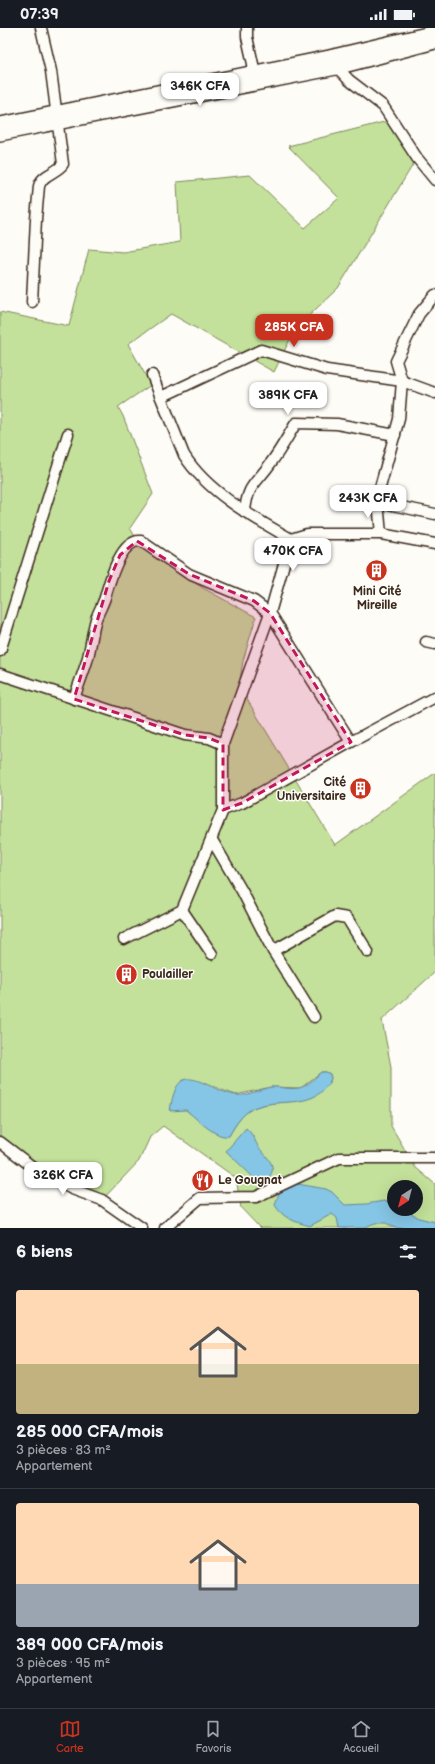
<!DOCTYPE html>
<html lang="fr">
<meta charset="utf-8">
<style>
:root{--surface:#171b24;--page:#242831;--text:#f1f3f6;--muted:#9ea1a6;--line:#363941;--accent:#c8321e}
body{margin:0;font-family:"Balsamiq Sans",sans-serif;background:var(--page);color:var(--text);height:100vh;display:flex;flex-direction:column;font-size:15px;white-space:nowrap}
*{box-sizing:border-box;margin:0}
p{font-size:13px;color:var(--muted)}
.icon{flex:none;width:22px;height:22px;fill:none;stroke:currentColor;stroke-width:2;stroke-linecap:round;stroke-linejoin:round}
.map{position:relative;height:1200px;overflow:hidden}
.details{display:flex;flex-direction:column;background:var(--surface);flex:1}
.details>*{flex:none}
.needle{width:26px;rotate:216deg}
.fabs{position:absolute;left:387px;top:1152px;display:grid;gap:8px}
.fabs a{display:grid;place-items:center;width:36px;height:36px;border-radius:50%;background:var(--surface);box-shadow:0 4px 16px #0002;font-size:20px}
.price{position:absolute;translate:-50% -34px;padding:0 9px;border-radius:8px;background:#fff;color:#222;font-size:13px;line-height:26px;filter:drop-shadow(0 1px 2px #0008)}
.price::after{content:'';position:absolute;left:50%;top:24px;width:12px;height:9px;margin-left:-6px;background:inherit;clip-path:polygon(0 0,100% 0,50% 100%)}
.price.on{background:var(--accent);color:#fff}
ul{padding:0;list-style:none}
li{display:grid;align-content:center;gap:8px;height:212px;padding:0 16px}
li+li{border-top:1px solid var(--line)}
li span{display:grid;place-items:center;height:124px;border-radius:4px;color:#555}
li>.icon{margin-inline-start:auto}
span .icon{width:72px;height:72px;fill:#fffc;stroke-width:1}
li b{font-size:17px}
h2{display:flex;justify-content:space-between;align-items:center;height:48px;padding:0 16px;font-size:17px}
.status{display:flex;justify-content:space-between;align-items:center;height:28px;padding:0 20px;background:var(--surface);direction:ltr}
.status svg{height:11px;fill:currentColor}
.tabs{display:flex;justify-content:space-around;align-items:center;height:56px;border-top:1px solid var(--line);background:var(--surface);font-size:11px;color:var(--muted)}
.tabs a{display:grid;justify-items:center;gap:2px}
.tabs .on{color:var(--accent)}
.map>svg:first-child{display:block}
.green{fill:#c3e19a;stroke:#7f865c;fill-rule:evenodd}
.water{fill:#85c5e5;stroke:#678795}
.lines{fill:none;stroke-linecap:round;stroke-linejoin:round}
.minor-casing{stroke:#3b2a1e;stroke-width:13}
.major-casing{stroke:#3b2a1e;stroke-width:16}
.minor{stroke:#fdfcf7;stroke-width:10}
.major{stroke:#fdfcf7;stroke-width:13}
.marked{fill:#c2185b;fill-opacity:0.2;stroke:#c2185b;stroke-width:3;stroke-dasharray:8 5;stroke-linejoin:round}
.labels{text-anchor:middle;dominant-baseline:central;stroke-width:3;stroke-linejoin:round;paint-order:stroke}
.poi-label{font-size:12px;font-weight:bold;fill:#3b2a1e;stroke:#fdfcf7;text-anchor:start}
</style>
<div class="status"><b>07:39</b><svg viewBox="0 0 49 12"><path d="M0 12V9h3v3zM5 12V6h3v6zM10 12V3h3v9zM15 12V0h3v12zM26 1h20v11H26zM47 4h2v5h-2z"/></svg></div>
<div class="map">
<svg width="435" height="1200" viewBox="0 0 435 1200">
<rect width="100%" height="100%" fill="#fdfcf7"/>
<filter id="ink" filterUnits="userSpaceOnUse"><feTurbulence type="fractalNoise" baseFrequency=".025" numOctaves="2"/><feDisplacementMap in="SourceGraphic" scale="8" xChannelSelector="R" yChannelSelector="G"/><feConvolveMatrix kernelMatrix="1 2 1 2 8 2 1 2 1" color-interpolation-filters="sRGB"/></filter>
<g filter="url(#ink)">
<!-- green -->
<path class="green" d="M392,92l25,38 -79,130 -43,41 -21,43 -103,-58 -43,30 23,41 -33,22 5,9 30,78 -23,34 12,20 61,40 53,29 -13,44 -4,25 96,159 100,-72v199l-53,48 9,47v59l24,41 20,17v44h-175l-19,-20 -5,-30 -73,-52 -13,11 -11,24 -37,39 -30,-11 -72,-47v-830l69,14 20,-77 34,3 57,-10 -3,-60 73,-7 55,53 34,-30 -51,-52zM321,1044h5l4,2 1,4c-16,32 -48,19 -75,29 -12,4 -21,18 -27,29l-14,-3 -29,-23 18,-28 18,8 14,5 35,-8 30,1zM394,1159h22v22h-22z"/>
<!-- water -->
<g class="water">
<path d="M321,1044h5l4,2 1,5c-16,32 -48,18 -75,28 -12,4 -21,18 -27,29 -13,3 -33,-18 -43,-26l-16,1c8,-57 33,-22 65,-16 10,2 25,-6 36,-8 9,-1 22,4 31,0 6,-2 14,-10 19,-15z"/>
<path d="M246,1100c9,8 8,13 14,21 7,8 18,18 9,28l-14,2 -29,-28z"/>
<path d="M292,1155l34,6 6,3 13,13 21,-1 18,-3 10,2v6h11l14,9 16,4v6h-40l-9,-5h-11l-12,5h-24l-2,-10 -5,-4 -22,12c-14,-4 -27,-7 -35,-21 3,-11 6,-18 17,-22z"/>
</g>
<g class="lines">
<defs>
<g id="minor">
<polyline points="247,0 247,9 255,45"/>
<polyline points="333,35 349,52 383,78 417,130 435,152"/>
<polyline points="435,267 419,286 396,333 402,353 399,391 379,463 378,474 435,486"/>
<path d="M32,274l4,-83 3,-33c3,-12 18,-13 24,-22l-12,-93 -10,-43"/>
<path d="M152,347l32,80c23,37 70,63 107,84l-21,74 81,129 84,-45"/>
<polyline points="161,369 261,322 327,342 402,353 435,365"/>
<polyline points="378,474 381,506"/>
<path d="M245,484c2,-27 11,-28 25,-48 10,-13 18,-28 26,-41l41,1 58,11"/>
<polyline points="291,511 307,506 381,506 435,516"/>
<polyline points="426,614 435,616"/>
<polyline points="0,623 68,406"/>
<polyline points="0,646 185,707 209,710 223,716"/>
<path d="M74,671c4,-13 9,-25 13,-38 4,-14 5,-28 9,-42 3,-9 8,-16 10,-25 4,-14 15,-55 35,-53l48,33 65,27 16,12 -47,131v66l-41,100 -58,29"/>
<polyline points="223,782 242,775 351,714"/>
<polyline points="212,812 242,863 273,923 314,989"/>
<polyline points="182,882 212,926"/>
<polyline points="273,923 335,888 347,890 368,924"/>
<polyline points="0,1114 34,1140 72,1161 102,1172 142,1200"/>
<polyline points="165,1200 200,1170 256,1169 339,1130 435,1130"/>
</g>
<g id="major">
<polyline points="0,96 329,29 435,4"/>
<polyline points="0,106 336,40 435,14"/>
</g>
</defs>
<!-- minor casing -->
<use href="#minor" class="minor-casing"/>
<!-- major casing -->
<use href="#major" class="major-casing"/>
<!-- minor -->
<use href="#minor" class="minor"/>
<!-- major -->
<use href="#major" class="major"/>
</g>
</g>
<!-- marked area -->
<path class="marked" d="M137,513l52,33 65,27 16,12 81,129 -109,61 -19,7v-66l-14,-6 -24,-3 -111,-36 35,-118 11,-26z"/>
<!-- icons -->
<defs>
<symbol id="building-disc" viewBox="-11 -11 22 22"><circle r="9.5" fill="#c8321e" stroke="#fdfcf7"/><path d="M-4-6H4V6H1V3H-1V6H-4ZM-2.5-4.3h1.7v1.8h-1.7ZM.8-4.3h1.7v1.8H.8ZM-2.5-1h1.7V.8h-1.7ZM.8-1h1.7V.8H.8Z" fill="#fff"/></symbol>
<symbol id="restaurant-disc" viewBox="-11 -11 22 22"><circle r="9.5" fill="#c8321e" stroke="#fdfcf7"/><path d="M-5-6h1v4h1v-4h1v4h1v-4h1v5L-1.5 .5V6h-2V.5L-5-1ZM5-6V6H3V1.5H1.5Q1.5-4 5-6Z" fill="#fff"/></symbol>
</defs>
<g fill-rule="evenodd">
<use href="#building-disc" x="364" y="530" width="25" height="25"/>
<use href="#building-disc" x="348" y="748" width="25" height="25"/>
<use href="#building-disc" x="114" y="934" width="25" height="25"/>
<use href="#restaurant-disc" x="190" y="1140" width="25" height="25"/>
</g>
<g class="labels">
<!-- poi labels -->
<g class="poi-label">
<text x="377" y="563" text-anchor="middle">Mini Cité<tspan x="377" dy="14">Mireille</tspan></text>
<text x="346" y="754" text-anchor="end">Cité<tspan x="346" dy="14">Universitaire</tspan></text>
<text x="142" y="946">Poulailler</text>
<text x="218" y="1152">Le Gougnat</text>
</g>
</g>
</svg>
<div class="fabs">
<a><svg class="needle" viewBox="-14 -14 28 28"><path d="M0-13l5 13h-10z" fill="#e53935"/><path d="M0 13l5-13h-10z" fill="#9ea1a6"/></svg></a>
</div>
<b class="price" style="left:200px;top:79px">346K CFA</b>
<b class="price on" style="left:294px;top:320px">285K CFA</b>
<b class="price" style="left:288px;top:388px">389K CFA</b>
<b class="price" style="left:368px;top:491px">243K CFA</b>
<b class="price" style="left:293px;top:544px">470K CFA</b>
<b class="price" style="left:63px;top:1168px">326K CFA</b>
</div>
<section class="details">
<h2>6 biens<svg class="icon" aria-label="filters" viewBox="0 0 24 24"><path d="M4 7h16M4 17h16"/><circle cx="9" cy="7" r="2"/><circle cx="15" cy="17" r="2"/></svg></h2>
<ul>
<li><span style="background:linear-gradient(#ffd9b3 60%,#c2b280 0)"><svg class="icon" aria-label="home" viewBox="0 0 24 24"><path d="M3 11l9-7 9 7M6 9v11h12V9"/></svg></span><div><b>285 000 CFA/mois</b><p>3 pièces · 83 m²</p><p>Appartement</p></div></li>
<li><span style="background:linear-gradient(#ffd9b3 65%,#9aa5b1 0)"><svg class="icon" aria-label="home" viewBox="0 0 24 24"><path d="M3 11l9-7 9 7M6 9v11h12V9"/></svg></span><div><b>389 000 CFA/mois</b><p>3 pièces · 95 m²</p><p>Appartement</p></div></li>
</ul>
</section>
<nav class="tabs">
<a class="on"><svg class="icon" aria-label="map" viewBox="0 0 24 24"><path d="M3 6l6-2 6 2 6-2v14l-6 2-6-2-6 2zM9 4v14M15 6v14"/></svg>Carte</a>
<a><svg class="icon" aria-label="saved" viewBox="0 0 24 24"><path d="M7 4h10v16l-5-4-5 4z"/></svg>Favoris</a>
<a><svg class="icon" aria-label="home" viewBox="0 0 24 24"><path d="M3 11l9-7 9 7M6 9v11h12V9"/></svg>Accueil</a>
</nav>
